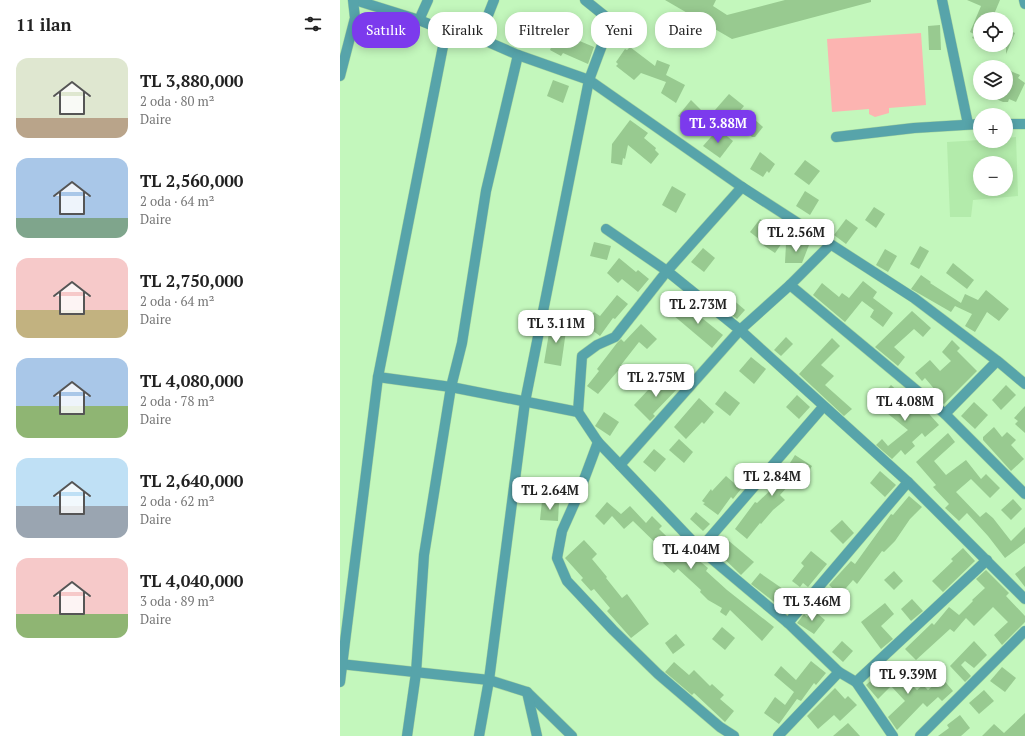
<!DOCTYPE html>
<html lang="tr">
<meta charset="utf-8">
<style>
:root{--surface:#fff;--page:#f6f6f6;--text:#222;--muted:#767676;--accent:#7c3aed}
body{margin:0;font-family:"PT Serif",serif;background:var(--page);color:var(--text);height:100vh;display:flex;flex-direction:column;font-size:15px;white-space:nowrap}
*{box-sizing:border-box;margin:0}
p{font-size:13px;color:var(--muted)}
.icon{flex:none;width:22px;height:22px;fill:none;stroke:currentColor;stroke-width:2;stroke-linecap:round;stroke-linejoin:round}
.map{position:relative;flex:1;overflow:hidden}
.drawer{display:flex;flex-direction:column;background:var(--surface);width:340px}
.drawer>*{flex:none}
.hud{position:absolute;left:12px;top:12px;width:380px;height:36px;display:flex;gap:8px}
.fabs{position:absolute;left:633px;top:12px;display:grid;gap:8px}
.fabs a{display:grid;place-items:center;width:40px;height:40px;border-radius:50%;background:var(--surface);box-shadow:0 2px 10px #0003;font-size:20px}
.price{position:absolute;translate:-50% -34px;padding:0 9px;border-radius:8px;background:#fff;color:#222;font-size:13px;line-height:26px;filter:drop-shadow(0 1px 2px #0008)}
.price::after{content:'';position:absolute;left:50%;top:24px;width:12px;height:9px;margin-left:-6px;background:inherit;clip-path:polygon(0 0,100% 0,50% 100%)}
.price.active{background:var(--accent);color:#fff}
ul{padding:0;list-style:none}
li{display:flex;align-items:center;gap:12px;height:100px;padding:0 16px}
li span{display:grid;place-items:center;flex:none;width:112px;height:80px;border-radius:12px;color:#555}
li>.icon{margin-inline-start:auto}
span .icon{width:48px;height:48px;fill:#fffc;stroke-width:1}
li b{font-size:17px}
h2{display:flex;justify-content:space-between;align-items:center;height:48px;padding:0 16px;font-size:17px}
.tag{padding:0 14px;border-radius:16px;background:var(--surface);box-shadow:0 2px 10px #0003;font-size:14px;line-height:36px}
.tag.active{background:var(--accent);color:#fff}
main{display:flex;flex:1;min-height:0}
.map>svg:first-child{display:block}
.built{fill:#b3ebab;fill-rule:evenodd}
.green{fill:#fcb4b1}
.building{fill:#98ca90}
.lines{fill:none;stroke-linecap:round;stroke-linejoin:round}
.minor-casing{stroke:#a6d4a0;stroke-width:11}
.minor{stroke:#57a4aa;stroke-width:10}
</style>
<main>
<section class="drawer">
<h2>11 ilan<svg class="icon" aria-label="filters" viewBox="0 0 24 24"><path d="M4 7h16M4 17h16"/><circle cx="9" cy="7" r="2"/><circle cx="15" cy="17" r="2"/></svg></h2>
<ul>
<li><span style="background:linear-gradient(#dfe7d0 75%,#b9a48a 0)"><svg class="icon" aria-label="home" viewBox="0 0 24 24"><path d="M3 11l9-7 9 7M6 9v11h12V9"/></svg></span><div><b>TL 3,880,000</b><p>2 oda · 80 m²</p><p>Daire</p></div></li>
<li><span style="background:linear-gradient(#a9c7e8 75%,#7fa58c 0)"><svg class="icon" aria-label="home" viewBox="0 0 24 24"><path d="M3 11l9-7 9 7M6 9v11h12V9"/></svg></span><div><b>TL 2,560,000</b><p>2 oda · 64 m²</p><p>Daire</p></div></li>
<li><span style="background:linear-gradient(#f6c9c9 65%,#c2b280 0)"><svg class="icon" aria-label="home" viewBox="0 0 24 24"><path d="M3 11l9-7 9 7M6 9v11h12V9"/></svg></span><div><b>TL 2,750,000</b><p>2 oda · 64 m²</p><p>Daire</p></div></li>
<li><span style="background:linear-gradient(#a9c7e8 60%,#8fb573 0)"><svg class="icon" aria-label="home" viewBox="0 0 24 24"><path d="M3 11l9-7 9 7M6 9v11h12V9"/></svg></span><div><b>TL 4,080,000</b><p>2 oda · 78 m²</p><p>Daire</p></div></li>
<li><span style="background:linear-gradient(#bfe0f5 60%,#9aa5b1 0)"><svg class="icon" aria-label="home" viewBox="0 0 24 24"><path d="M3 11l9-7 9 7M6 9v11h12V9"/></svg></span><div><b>TL 2,640,000</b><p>2 oda · 62 m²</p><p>Daire</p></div></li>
<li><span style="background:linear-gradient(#f6c9c9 70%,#8fb573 0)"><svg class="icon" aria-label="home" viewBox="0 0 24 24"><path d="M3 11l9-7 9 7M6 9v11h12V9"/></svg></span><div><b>TL 4,040,000</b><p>3 oda · 89 m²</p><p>Daire</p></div></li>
</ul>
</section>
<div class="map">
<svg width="685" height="736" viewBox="0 0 685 736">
<rect width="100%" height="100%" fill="#c3f7bc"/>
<!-- built -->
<path class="built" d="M676,137l2,59 -45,4 -2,17h-21l-3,-75 33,-2 26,1v-3zM640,163h26v26h-26z"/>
<!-- green -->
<polygon class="green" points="581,33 586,105 549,108 549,113 535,117 529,114 529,109 492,112 487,39"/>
<!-- building -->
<g class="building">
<polygon points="325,0 376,0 373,6 387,15 445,0 531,0 531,2 392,39"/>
<polygon points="627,0 660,0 652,19 640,19 640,41 632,38 634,34 630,32 641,6"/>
<polygon points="600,25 601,50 589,50 588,26"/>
<polygon points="219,29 231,35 230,37 254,47 248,64 223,53 221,56 210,50"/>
<polygon points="666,29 675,33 666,54"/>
<polygon points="290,47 315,66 317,60 330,65 326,75 345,85 336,103 321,93 326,82 301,73 294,80 276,66 278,64 276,62 285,49 287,50"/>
<polygon points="666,69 680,75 678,78 685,83 676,102 669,99 668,102 663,102 643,93 666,93"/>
<polygon points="213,80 229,86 223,103 207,96"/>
<polygon points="389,94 404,106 390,123 375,110"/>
<polygon points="351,100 364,113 354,126 338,116"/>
<polygon points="413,118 423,127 415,137 412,137 404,129"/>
<polygon points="290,120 308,133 304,138 316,148 315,150 319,154 311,164 288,145 285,159 283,158 282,165 271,163 272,144"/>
<polygon points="378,129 393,141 380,158 363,146"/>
<polygon points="420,152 435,164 429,173 427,171 423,177 410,169"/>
<polygon points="465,160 480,171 469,185 454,174"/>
<polygon points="332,186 346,194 336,213 322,205"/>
<polygon points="465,191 479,200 470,215 456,206"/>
<polygon points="534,207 545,214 536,228 525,220"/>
<polygon points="420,219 432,227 430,230 444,240 435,253 423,245 424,243 410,232"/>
<polygon points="506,219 518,228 506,244 494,235"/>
<polygon points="254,242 271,246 267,260 250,256"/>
<polygon points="446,244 469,245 462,263 445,263"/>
<polygon points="580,246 589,251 579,269 570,264"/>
<polygon points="363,248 375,258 364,272 351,262"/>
<polygon points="545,249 557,256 548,272 536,265"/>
<polygon points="279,258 296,272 298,270 309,279 298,292 282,279 278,283 267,273"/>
<polygon points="613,263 634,280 627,289 606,273"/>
<polygon points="581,275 591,282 590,283 621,303 625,294 638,300 646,290 669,309 659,321 647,312 635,332 625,326 632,314 615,306 611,312 571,289"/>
<polygon points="523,281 537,292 533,298 553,313 543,327 530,317 534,310 522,301 505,322 473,295 482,283 499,297 502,293 509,298"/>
<polygon points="277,295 288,304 275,319 273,318 260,336 245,325 254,312 260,316"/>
<polygon points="391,298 405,310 397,319 383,308"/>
<polygon points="342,302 383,335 372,348 333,315"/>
<polygon points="572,311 591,328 583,337 574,329 554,347 565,357 558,366 535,347"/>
<polygon points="211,321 227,324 221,366 204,363"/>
<polygon points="301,324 317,339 307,349 299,342 281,365 282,366 258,394 247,386 259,371 257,369 277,343 281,339 284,342"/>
<polygon points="446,337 453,344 441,356 434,350"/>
<polygon points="492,338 500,346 481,365 494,376 485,385 512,409 504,416 459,374"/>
<polygon points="612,340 620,348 617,351 637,371 604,404 592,395 596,391 585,378 582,381 575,373 590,360 600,371 611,361 602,352"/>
<polygon points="411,357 426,369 414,384 399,371"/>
<polygon points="323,376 338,388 313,414 315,416 310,421 294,405 309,389 311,391"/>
<polygon points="551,385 578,410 582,406 599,425 585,437 582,433 572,442 575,446 565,455 561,450 552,459 536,445 542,439 548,446 568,430 547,413 550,409 538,399"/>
<polygon points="666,385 676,395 661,410 652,400"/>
<polygon points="385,391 400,403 390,416 375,404"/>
<polygon points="457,395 470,407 459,419 446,407"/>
<polygon points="359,398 374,412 364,424 362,422 346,439 334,427"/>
<polygon points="634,402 648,415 635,429 621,416"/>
<polygon points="685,406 685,433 675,424 678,421 674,418"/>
<polygon points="264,412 279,422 270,436 255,426"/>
<polygon points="654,427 662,437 667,432 676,440 671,445 684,459 671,471 643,440 643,437"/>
<polygon points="608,433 615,442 594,461 606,475 626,460 641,479 646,474 660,488 650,498 631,479 616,492 640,517 646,512 653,518 671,541 685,527 685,543 665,558 648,536 627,513 619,521 605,508 609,504 593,487 596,485 576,462"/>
<polygon points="339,439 353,452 344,463 329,450"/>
<polygon points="314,449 326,459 315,472 303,462"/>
<polygon points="455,455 472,466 465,478 459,474 440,495 445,500 433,510 421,524 420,523 407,539 395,529 415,502 417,503 437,484 432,479 442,468 445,471"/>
<polygon points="540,471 556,485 545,497 530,483"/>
<polygon points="386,476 401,489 393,499 391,497 378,515 363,504 365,503 362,501 371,489 372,491"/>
<polygon points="569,496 582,507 570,519 555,541 544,552 542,551 517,584 513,580 500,595 489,585 511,561 515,564 551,514 553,515"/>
<polygon points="673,499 682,509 671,520 661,510"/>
<polygon points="202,501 219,502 218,521 200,520"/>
<polygon points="267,502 281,514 290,506 306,523 312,516 322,526 319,529 353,562 356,558 368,568 366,571 387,590 434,627 422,641 390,610 386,616 380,612 382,608 368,600 360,592 361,590 338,569 334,573 323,563 329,556 293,521 284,529 272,516 264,525 255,516"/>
<polygon points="356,512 370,524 363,531 350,519"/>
<polygon points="502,520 514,533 503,544 490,531"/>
<polygon points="383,536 414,562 401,575 373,548"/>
<polygon points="244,540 257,554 252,559 267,577 266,578 282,598 287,594 309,624 291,638 267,611 270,608 254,589 251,591 241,580 243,578 225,558"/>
<polygon points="623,548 635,561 603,592 592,581 613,561 611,559"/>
<polygon points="471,551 487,564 468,587 463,583 460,587 452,581 464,566 461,563"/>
<polygon points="685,566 685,587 675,574"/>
<polygon points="646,570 669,593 666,596 685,616 685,622 662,645 654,635 668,622 653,607 634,626 626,618 614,632 610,629 576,660 565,649 592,623 594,625 609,607 619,615 633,601 632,600 645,588 636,579"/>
<polygon points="554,571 563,581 554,590 544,580"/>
<polygon points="420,573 456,598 447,612 411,584"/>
<polygon points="572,599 583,611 571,621 561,609"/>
<polygon points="545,603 554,614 541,626 553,639 541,649 521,622"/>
<polygon points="473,610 485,620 474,634 457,623 464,614 467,617"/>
<polygon points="382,627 395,638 385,650 372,639"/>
<polygon points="336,634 345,645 333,654 325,643"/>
<polygon points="502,641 513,651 503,662 492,652"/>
<polygon points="634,641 647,655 634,668 625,661 621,665 631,676 625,682 610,666"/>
<polygon points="471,661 486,673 476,685 474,683 461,701 457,699 439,724 424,713 435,697 445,705 454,692 434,675 441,666 456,680"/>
<polygon points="334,662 349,675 354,670 370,686 372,684 384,695 380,699 394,711 385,722 354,693 352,695 325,672"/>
<polygon points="662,667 676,678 665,692 650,681"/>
<polygon points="556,669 577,690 583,685 588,690 602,678 613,691 602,701 598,697 587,707 583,703 557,730 548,717 565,701 551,686 538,699 526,685 537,675 543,682"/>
<polygon points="495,688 505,699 508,696 517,705 500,721 494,715 478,729 467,716"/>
<polygon points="644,690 654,701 639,714 629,703"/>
<polygon points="685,713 685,736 642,736 654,724 664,733"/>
<polygon points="620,715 630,728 621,736 598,736 609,728 607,725"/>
<polygon points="508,723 520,736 493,736"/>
</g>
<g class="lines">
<defs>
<g id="minor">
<polyline points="15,0 79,20 106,31 139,38 178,55 249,80 402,187 574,298 660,363 685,384"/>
<polyline points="602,0 628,124"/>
<polyline points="684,0 685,4"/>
<polyline points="79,20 88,0"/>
<polyline points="139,38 154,0"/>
<polyline points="0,76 15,18 13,0"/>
<polyline points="666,124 685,124"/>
<polyline points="496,137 574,128 640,124"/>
<polyline points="266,229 327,271 400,330 568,482 685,599"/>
<polyline points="450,285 490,245"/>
<polyline points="38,377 111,387 238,412 242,356 257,345 275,337 327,271 402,187"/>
<polyline points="238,412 258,442 280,465 400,330 450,285 605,414 685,494"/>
<polyline points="605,414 657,361"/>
<polyline points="258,442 239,493 222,531 217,558 227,581 273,630 318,674 380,727 394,736"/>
<polyline points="280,465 360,549 448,623 499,672 516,682 553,736"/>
<polyline points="360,549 483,407"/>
<polyline points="448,623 568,482"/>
<polyline points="0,664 149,680 187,692 232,736"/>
<polyline points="0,682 38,377 106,31"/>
<polyline points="516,682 647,560"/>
<polyline points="187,692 197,736"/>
<polyline points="67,736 76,673 84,555 111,387 122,343 146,191 178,55"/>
<polyline points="139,736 149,680 185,402 249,80 271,21 245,0"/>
<polyline points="438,736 499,672"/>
<polyline points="580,736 685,631"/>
</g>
</defs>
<!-- minor casing -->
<use href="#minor" class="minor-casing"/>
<!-- minor -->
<use href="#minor" class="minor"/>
</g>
</svg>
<div class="fabs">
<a><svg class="icon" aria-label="locate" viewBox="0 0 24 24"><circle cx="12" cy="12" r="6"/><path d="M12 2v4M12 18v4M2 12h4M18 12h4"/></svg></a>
<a><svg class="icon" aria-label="layers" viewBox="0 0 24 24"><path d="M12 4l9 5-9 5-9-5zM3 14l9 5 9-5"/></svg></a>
<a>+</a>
<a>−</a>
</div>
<b class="price active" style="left:378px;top:144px">TL 3.88M</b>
<b class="price" style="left:456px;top:253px">TL 2.56M</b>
<b class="price" style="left:358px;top:325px">TL 2.73M</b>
<b class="price" style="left:216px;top:344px">TL 3.11M</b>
<b class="price" style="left:316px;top:398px">TL 2.75M</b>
<b class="price" style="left:565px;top:422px">TL 4.08M</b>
<b class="price" style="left:432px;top:497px">TL 2.84M</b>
<b class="price" style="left:210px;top:511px">TL 2.64M</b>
<b class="price" style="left:351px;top:570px">TL 4.04M</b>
<b class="price" style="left:472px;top:622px">TL 3.46M</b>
<b class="price" style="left:568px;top:695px">TL 9.39M</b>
<div class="hud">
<a class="tag active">Satılık</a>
<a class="tag">Kiralık</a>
<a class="tag">Filtreler</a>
<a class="tag">Yeni</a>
<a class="tag">Daire</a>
</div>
</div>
</main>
